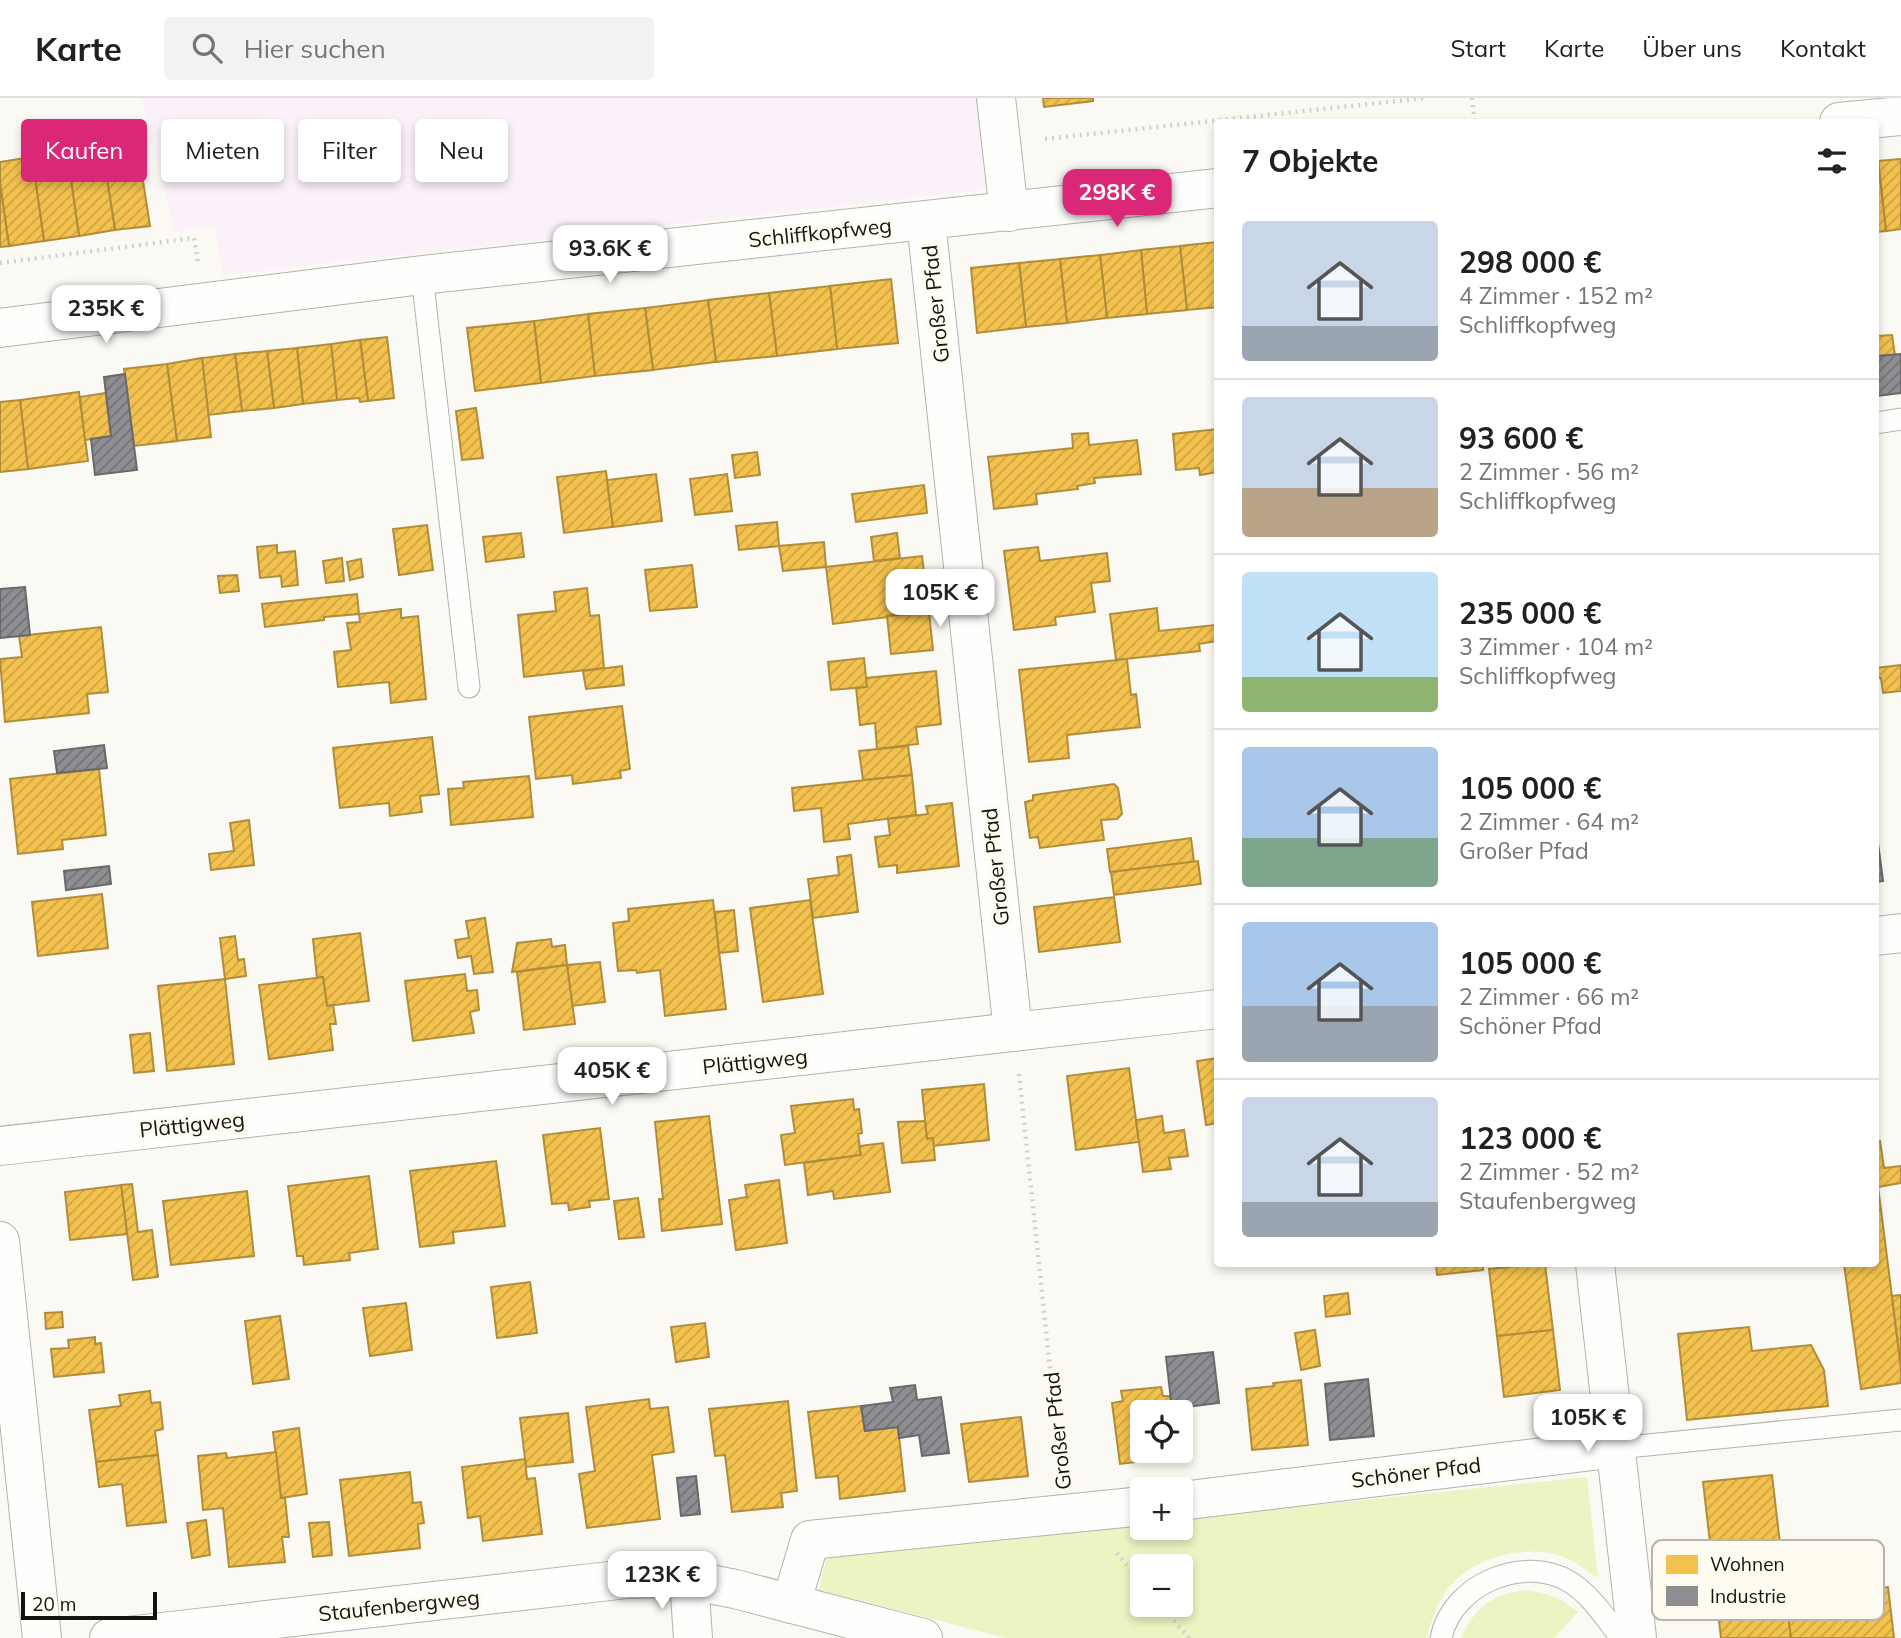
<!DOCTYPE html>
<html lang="de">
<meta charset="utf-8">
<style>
:root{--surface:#fff;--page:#f2f2f2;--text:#202124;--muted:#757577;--line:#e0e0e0;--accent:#db2777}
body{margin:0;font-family:Mulish,sans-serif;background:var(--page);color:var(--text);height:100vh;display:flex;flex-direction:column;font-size:26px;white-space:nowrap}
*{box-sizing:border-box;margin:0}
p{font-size:23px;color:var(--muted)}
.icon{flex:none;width:38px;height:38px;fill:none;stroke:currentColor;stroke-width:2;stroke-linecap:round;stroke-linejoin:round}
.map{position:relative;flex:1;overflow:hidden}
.side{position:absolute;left:1214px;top:21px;width:665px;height:1148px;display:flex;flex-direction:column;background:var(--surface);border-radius:7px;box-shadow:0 4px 10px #0003}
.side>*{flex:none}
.guide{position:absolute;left:21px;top:21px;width:665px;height:63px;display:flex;gap:14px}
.tools{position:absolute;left:1130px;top:1302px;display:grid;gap:14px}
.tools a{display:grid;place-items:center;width:63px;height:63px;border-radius:7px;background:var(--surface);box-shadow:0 4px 10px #0003;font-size:35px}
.scale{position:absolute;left:21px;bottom:18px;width:136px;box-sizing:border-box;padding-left:7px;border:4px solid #15130d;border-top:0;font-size:19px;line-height:24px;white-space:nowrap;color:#15130d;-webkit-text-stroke:5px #fefbf0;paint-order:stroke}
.price{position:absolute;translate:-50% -60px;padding:0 16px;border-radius:14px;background:#fff;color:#222;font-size:23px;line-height:46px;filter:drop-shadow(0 2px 4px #0008)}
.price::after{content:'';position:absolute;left:50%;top:42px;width:21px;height:16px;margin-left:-10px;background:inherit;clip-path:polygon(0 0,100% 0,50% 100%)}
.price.selected{background:var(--accent);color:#fff}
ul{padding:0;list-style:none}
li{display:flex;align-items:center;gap:21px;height:175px;padding:0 28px}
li+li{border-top:2px solid var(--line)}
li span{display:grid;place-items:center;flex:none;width:196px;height:140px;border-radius:7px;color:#555}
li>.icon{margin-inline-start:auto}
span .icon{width:84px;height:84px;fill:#fffc;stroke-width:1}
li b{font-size:30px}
h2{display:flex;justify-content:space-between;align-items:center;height:84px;padding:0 28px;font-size:30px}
.pill{padding:0 24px;border-radius:7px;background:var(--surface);box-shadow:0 4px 10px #0003;font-size:24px;line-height:63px}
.pill.selected{background:var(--accent);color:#fff}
header{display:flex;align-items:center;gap:42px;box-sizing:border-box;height:98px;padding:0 35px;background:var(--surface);border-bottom:2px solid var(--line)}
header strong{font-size:33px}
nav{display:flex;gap:38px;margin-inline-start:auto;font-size:24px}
.search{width:490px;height:63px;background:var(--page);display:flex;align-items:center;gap:18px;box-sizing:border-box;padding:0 24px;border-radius:7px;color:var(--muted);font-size:26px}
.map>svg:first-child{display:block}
.commercial{fill:#fbf1f9}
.park{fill:#eef3c3;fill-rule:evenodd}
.homes{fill:url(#homes-hatch);stroke:#b08d3a;stroke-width:2}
.industry{fill:url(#industry-hatch);stroke:#69686a;stroke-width:2}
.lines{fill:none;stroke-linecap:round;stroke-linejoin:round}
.service-casing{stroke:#b4b2ad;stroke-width:23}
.minor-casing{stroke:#b4b2ad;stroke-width:40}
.path{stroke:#d1d1cf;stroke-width:4.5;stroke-dasharray:2 5;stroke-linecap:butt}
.service{stroke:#fefefd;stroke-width:21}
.minor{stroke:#fefefd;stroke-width:38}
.labels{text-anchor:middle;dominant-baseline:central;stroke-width:7;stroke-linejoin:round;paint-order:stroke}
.street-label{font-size:21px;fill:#15130d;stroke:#fefbf0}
.key{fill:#fefbf0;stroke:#b8b5ac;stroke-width:2}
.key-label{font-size:19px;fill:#15130d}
</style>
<header>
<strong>Karte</strong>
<div class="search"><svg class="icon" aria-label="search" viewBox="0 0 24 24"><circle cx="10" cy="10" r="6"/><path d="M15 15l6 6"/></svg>Hier suchen</div>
<nav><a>Start</a><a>Karte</a><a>Über uns</a><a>Kontakt</a></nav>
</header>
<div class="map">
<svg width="1901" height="1540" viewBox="0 0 1901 1540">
<defs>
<pattern id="homes-hatch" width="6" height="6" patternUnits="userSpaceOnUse" patternTransform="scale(1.75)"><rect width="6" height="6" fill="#f2c14e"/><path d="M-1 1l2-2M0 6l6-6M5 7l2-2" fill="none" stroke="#cfa543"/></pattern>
<pattern id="industry-hatch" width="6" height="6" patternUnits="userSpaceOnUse" patternTransform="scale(1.75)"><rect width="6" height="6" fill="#8d8d92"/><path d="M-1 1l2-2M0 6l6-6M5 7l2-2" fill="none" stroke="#727276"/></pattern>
</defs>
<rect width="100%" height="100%" fill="#faf9f4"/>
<!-- commercial -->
<polygon class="commercial" points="142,0 979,0 990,91 223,177 214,128 174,134"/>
<!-- park -->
<g class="park">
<path d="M1587,1379l11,101c-11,-7 -24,-18 -37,-22 -37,-12 -89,1 -113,33 -11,14 -17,32 -21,49h-421l-187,-48 8,-34 316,-33v5h38v-9zM1143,1468h38v39h-38z"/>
<path d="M1525,1492c24,4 34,7 53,22l-24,26h-93c14,-31 30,-43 64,-48z"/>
</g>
<!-- homes -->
<g class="homes">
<polygon points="1043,0 1093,0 1093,3 1044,9"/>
<polygon points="137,44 150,128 115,132 102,49"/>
<polygon points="102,49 115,132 79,138 67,54"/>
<polygon points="67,54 79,138 44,143 32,59"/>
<polygon points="32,59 44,143 9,148 0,85 0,64"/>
<polygon points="1901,61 1901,131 1886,133 1878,63"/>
<polygon points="1876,63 1878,63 1886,133 1876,134"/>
<polygon points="0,85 9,148 0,149"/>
<polygon points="1216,144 1218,209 1187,212 1180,148"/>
<polygon points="1180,148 1187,212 1147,216 1141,152"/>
<polygon points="1141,152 1147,216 1107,220 1100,157"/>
<polygon points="1100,157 1107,220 1067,225 1060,161"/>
<polygon points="1060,161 1067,225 1026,229 1019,165"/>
<polygon points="1019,165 1026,229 977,235 971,170"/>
<polygon points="891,181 898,245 837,251 830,188"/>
<polygon points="830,188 837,251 777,258 769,195"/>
<polygon points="769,195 777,258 716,264 708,202"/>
<polygon points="708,202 716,264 653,272 645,210"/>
<polygon points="645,210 653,272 595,278 588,216"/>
<polygon points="588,216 595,278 541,285 534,223"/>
<polygon points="534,223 541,285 475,293 467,230"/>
<polygon points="1892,237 1895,257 1876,259 1876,238"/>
<polygon points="387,239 394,300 368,303 360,242"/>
<polygon points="360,242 368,303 360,304 359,300 337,302 331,246"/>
<polygon points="331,246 337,302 303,306 297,250"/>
<polygon points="297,250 303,306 274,310 267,253"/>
<polygon points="267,253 274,310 242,313 235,256"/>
<polygon points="235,256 242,313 208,317 202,260"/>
<polygon points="202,260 211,339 177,343 167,266"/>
<polygon points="167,266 177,343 134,348 124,271"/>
<polygon points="79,294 88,363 28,371 20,302"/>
<polygon points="106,295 111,338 85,342 80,299"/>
<polygon points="20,302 28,371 0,374 0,304"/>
<polygon points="476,310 483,360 462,362 456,313"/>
<polygon points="1217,331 1218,374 1200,377 1199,370 1176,372 1173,336"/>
<polygon points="1088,335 1089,347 1137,342 1141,376 1094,380 1095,385 1077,388 1078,391 1036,396 1037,406 994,411 988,359 1073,350 1072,336"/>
<polygon points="757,354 760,377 735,380 732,357"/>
<polygon points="606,373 613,429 564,435 557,379"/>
<polygon points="656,376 662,423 613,429 607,382"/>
<polygon points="727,376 732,413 695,417 690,381"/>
<polygon points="924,387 927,415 856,424 852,396"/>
<polygon points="777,424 779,448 739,452 736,428"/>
<polygon points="427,427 433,472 399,477 393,431"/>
<polygon points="521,435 524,459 486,464 483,439"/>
<polygon points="897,435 900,460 874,463 871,439"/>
<polygon points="824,444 826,469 783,473 779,448"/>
<polygon points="277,447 277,455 295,453 298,487 282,489 281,478 260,480 257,449"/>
<polygon points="1038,449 1040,463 1107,455 1110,483 1091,485 1095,514 1055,519 1056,527 1014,532 1004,453"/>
<polygon points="922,458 929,514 833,526 826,469"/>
<polygon points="342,460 344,483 326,485 323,463"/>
<polygon points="361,461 363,479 350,482 347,464"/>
<polygon points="692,467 697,509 650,513 645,472"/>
<polygon points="237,477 239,493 220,495 218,478"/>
<polygon points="587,490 590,518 599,517 604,570 524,579 518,517 556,513 554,494"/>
<polygon points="357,496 359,516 324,519 324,522 265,529 262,506"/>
<polygon points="1157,510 1159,533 1215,527 1217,543 1199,546 1200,553 1116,562 1110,516"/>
<polygon points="401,511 401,520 418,518 426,601 391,605 389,584 338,589 334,554 351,552 347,525 360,524 359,516"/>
<polygon points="929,514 933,552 891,556 887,518"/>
<polygon points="101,529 108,594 87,596 89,615 5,624 0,561 22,559 19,538"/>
<polygon points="864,560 867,589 831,592 828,564"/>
<polygon points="1127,561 1131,597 1136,596 1140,629 1067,637 1069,660 1029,664 1019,572"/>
<polygon points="1901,567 1901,593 1883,595 1881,580 1876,580 1876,570"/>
<polygon points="622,568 624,587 586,591 583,573"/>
<polygon points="936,573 941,626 916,629 918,646 877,651 875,625 860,627 856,590 867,589 866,580"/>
<polygon points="622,608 630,671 620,673 621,680 573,686 572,677 536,681 529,619"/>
<polygon points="432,639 439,696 420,698 422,714 390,718 389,705 340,710 333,650"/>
<polygon points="908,648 912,677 863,682 859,653"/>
<polygon points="99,671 106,737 62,742 63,751 18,756 10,681"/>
<polygon points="912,677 916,717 848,726 850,741 824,744 821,710 794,713 792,690"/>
<polygon points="529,678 533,719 451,727 448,691 464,690 463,684"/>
<polygon points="1114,686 1118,690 1122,716 1117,721 1101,722 1104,742 1040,750 1038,739 1030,740 1025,704 1033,702 1033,697"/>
<polygon points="952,705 959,768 897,775 897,767 879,769 875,739 890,737 888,721 928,716 926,708"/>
<polygon points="249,722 254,767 211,772 209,756 234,753 230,725"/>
<polygon points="1191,740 1194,764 1110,774 1107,751"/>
<polygon points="851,757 858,814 813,820 808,781 839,777 837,759"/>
<polygon points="1198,763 1201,786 1114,797 1111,774"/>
<polygon points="102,796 108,850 38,858 32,804"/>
<polygon points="1114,799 1120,844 1039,854 1034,809"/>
<polygon points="713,802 726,911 665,918 660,872 637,875 636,872 618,873 613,825 629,823 628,811"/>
<polygon points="810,802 823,896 763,904 750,810"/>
<polygon points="734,812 738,853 719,855 715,814"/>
<polygon points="485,820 493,874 474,876 471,858 458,860 455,842 469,840 466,823"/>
<polygon points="360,835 369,903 327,908 323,879 317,880 313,841"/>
<polygon points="235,838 238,862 244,861 246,878 225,881 220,840"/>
<polygon points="551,841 552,849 565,847 567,867 512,874 517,845"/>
<polygon points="600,864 605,904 572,908 567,867"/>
<polygon points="567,867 575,926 524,932 517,874"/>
<polygon points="465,876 467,893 477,892 479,912 470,914 474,935 413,943 405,883"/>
<polygon points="323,879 327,908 333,907 336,926 330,926 333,952 269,961 259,887"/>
<polygon points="225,881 234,966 167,973 158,888"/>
<polygon points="150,935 154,973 134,975 130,937"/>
<polygon points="1218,960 1218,1025 1206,1027 1197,963"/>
<polygon points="1129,970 1139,1044 1076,1052 1067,978"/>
<polygon points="984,986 989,1042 933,1048 933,1040 927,1041 922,992"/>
<polygon points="853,1001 854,1012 859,1011 862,1035 858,1036 861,1057 785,1067 781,1037 795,1035 791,1008"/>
<polygon points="709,1018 722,1126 662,1133 659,1101 663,1101 655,1024"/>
<polygon points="1162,1018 1164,1035 1184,1032 1188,1058 1169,1060 1171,1071 1143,1074 1136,1022"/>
<polygon points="925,1023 927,1041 933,1040 935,1062 902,1065 898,1024"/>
<polygon points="600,1030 609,1101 589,1103 590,1109 569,1112 568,1105 552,1106 543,1037"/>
<polygon points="1880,1043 1884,1070 1901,1068 1901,1085 1878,1089 1876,1044"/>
<polygon points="883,1045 890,1094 834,1101 833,1093 808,1097 804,1065 861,1057 859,1048"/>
<polygon points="496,1063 505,1128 453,1134 454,1145 420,1149 410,1073"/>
<polygon points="369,1078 378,1151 349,1155 350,1162 304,1167 303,1158 297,1158 288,1088"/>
<polygon points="779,1082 787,1145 736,1152 729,1102 747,1099 745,1087"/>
<polygon points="132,1086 138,1134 152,1132 158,1179 133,1182 121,1087"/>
<polygon points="121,1087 127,1136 70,1142 65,1094"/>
<polygon points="1876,1089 1878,1089 1881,1112 1876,1113"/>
<polygon points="247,1093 254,1158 171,1167 163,1103"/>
<polygon points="638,1100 644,1139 619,1141 614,1103"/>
<polygon points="1881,1112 1901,1270 1901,1285 1861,1291 1844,1166 1876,1166 1876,1113"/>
<polygon points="1436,1166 1483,1166 1483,1172 1437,1177"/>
<polygon points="1538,1166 1545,1166 1553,1232 1497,1238 1489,1171"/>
<polygon points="530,1184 537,1235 497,1240 491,1189"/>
<polygon points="1348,1195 1350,1216 1326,1219 1324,1198"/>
<polygon points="1901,1197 1901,1270 1892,1198"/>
<polygon points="406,1205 412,1252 370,1258 363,1210"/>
<polygon points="62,1214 63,1229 46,1231 45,1215"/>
<polygon points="280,1218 289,1281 253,1286 245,1223"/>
<polygon points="705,1225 709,1259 676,1264 671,1229"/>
<polygon points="1749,1229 1752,1253 1811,1247 1824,1272 1828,1308 1687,1322 1678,1236"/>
<polygon points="1315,1232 1320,1268 1301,1272 1295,1235"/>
<polygon points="1553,1232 1560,1292 1504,1299 1497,1238"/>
<polygon points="95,1239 95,1246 101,1245 104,1274 54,1279 51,1251 69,1250 68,1242"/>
<polygon points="1301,1282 1308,1347 1252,1352 1246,1291 1274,1288 1273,1285"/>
<polygon points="1161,1289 1163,1298 1170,1298 1172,1314 1143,1314 1143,1353 1177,1353 1178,1359 1120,1366 1112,1305 1123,1303 1121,1293"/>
<polygon points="150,1293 151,1305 160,1304 163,1331 155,1333 158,1357 96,1364 89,1312 121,1308 119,1297"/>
<polygon points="649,1301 650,1311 668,1309 674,1354 652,1357 660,1421 587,1430 579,1376 595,1373 586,1309"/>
<polygon points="788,1303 797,1393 781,1395 783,1409 732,1414 725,1357 715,1358 709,1311"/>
<polygon points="861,1308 865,1333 898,1329 905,1393 840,1401 838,1378 816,1380 808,1314"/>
<polygon points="568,1315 573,1364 526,1369 520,1320"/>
<polygon points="1021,1319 1028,1378 969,1384 961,1326"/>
<polygon points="299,1330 307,1396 281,1400 273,1334"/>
<polygon points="276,1354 281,1400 285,1400 289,1439 282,1439 285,1464 229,1469 223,1410 203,1412 198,1358 226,1355 227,1360"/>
<polygon points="158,1357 166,1424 127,1428 122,1386 99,1389 96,1364"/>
<polygon points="525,1361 527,1381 535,1380 542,1436 483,1443 480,1418 468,1420 462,1369"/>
<polygon points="410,1374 413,1405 421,1404 424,1425 418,1426 420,1450 349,1458 340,1382"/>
<polygon points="1772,1377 1791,1540 1721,1540 1703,1384"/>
<polygon points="206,1422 210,1457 192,1460 187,1425"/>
<polygon points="329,1424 332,1457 313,1459 309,1425"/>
<polygon points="1888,1489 1894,1540 1791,1540 1786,1501"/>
</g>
<!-- industry -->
<g class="industry">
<polygon points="1901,256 1901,295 1876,298 1876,258"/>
<polygon points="125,276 137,372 95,377 91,341 111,338 104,279"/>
<polygon points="25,489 30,537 0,540 0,491"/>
<polygon points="104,647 107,670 57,675 54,653"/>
<polygon points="1876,730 1883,783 1876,784"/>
<polygon points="109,768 111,786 66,792 64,773"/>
<polygon points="1213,1254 1219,1305 1172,1311 1166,1259"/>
<polygon points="1368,1281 1374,1338 1330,1342 1325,1286"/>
<polygon points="915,1287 917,1302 941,1299 949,1355 922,1358 919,1337 899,1340 898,1329 865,1333 861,1308 893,1304 890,1290"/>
<polygon points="696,1378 700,1416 681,1418 677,1380"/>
</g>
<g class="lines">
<defs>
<g id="service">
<polyline points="422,177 469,589"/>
<polyline points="1876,325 1901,321"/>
<polyline points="1617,1350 1901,1322"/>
<path d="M1441,1540c11,-54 83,-84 129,-56 21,13 36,37 51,56"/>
</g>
<g id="minor">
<polyline points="996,0 1009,114"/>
<polyline points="1839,24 1901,18"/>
<polyline points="926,123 1013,934"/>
<polyline points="0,230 422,177 1218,90"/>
<polyline points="1876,838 1901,835"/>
<polyline points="0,1048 1218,911"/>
<polyline points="0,1143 42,1540"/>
<polyline points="1595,1166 1637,1540"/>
<polyline points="1181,1403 1617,1350"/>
<polyline points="689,1482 693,1540"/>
<polyline points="791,1506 810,1442 1143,1408"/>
<polyline points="109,1540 627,1481 660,1480 689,1482 735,1491 923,1540"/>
</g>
</defs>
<!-- service casing -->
<use href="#service" class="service-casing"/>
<!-- minor casing -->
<use href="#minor" class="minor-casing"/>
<!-- path -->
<g class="path">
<polyline points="1472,0 1475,24"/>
<polyline points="1045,41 1426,0"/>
<polyline points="0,165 194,140 198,164"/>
<polyline points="1019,976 1061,1375"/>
<polyline points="1117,1455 1143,1487"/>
<polyline points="1160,1507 1189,1540"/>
</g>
<!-- service -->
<use href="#service" class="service"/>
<!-- minor -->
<use href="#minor" class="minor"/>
</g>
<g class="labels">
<!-- street labels -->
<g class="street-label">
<text transform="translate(820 134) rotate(-6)">Schliffkopfweg</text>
<text transform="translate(935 206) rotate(-96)">Großer Pfad</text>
<text transform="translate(995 769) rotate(-96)">Großer Pfad</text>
<text transform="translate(755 963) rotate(-6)">Plättigweg</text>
<text transform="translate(192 1026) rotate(-6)">Plättigweg</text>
<text transform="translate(1057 1333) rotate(-96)">Großer Pfad</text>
<text transform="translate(1416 1374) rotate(-7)">Schöner Pfad</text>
<text transform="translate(399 1507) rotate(-6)">Staufenbergweg</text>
</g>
</g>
<!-- legend -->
<rect x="1652" y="1442" width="232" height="80" rx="10" class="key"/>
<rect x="1666" y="1457" width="32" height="19" fill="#f2c14e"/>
<rect x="1666" y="1488" width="32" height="20" fill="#8d8d92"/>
<g class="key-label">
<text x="1710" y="1473">Wohnen</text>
<text x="1710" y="1505">Industrie</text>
</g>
</svg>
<div class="tools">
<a><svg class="icon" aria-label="locate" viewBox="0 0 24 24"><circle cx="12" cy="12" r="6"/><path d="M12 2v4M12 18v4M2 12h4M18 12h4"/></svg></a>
<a>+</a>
<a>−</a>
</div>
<div class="scale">20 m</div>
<b class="price selected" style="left:1117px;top:131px">298K €</b>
<b class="price" style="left:610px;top:187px">93.6K €</b>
<b class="price" style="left:106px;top:247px">235K €</b>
<b class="price" style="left:940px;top:531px">105K €</b>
<b class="price" style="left:612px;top:1009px">405K €</b>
<b class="price" style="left:1588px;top:1356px">105K €</b>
<b class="price" style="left:662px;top:1513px">123K €</b>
<div class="guide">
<a class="pill selected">Kaufen</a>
<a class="pill">Mieten</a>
<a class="pill">Filter</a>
<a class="pill">Neu</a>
</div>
<section class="side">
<h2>7 Objekte<svg class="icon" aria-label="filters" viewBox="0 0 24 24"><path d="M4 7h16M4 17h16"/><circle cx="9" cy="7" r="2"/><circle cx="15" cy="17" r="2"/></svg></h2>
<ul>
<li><span style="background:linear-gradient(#c9d6e8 75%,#9aa5b1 0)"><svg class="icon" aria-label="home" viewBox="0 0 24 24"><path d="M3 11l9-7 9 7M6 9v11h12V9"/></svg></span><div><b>298 000 €</b><p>4 Zimmer · 152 m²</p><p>Schliffkopfweg</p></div></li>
<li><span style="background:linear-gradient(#c9d6e8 65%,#b9a48a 0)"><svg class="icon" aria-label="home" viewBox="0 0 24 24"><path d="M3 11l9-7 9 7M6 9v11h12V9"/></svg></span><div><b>93 600 €</b><p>2 Zimmer · 56 m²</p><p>Schliffkopfweg</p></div></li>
<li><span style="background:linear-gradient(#bfe0f5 75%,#8fb573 0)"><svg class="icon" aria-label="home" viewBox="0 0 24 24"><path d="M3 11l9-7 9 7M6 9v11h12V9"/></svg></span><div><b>235 000 €</b><p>3 Zimmer · 104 m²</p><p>Schliffkopfweg</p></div></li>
<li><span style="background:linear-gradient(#a9c7e8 65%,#7fa58c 0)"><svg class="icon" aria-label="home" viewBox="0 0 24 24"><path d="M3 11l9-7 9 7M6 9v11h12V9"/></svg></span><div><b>105 000 €</b><p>2 Zimmer · 64 m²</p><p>Großer Pfad</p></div></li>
<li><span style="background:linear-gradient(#a9c7e8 60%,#9aa5b1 0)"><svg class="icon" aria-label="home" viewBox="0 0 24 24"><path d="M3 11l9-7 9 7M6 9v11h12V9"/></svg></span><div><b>105 000 €</b><p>2 Zimmer · 66 m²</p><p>Schöner Pfad</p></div></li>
<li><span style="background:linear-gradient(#c9d6e8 75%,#9aa5b1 0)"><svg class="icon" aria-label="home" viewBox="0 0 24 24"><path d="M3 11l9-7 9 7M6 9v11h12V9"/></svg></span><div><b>123 000 €</b><p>2 Zimmer · 52 m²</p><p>Staufenbergweg</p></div></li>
</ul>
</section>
</div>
